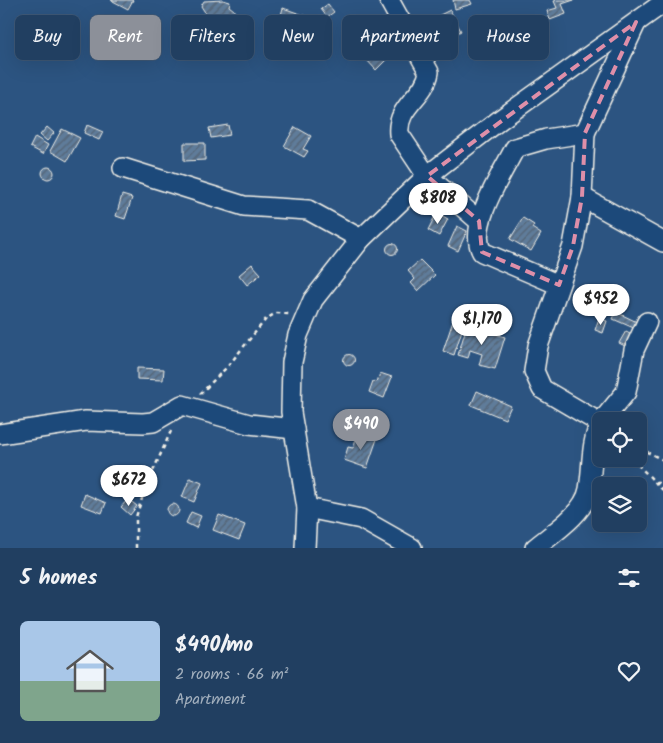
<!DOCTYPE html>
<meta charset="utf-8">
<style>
:root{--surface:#213f61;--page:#2d4a6a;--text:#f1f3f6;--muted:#a2afbd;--line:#3e5876;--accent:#8c9099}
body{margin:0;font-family:Kalam,sans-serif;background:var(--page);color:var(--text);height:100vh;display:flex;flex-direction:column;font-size:19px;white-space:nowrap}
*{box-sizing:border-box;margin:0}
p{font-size:16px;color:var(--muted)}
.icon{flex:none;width:28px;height:28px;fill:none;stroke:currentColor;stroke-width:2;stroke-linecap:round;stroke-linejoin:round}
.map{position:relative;height:548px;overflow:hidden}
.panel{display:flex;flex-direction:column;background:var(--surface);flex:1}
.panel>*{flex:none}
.guide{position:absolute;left:15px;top:15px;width:634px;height:45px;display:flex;gap:10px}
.fabs{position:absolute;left:592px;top:412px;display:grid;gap:10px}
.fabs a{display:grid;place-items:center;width:55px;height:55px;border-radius:8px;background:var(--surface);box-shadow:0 5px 20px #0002,0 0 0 1px var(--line);font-size:25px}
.price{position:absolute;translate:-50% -42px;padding:0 11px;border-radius:18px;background:#fff;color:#222;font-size:16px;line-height:32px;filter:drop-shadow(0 1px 2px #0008)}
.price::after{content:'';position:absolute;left:50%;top:30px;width:15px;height:11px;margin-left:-8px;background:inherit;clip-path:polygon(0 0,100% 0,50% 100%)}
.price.active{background:var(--accent);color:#fff}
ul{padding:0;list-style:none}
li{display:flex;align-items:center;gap:15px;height:125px;padding:0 20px}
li+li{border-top:1px solid var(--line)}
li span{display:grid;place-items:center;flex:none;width:140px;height:100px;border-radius:8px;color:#555}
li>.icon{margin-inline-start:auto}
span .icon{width:60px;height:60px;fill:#fffc;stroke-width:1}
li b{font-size:21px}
h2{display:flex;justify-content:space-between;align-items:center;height:60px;padding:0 20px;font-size:21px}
.tag{padding:0 18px;border-radius:8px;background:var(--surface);box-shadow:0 5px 20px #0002,0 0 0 1px var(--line);font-size:18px;line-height:45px}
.tag.active{background:var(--accent);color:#fff}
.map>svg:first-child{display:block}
.building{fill:url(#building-hatch);stroke:#f4f1e8}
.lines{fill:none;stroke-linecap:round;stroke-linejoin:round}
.minor-casing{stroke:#f4f1e8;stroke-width:22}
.path{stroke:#f4f1e8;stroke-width:2.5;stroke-dasharray:4 4;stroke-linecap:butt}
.minor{stroke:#1f4a7a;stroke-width:19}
.marked{fill:none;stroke:#de8fa9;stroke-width:4;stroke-dasharray:10 6;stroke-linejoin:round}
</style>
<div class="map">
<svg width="663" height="548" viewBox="0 0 663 548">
<defs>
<pattern id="building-hatch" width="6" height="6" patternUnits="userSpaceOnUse" patternTransform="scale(1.25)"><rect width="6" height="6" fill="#5e7b9a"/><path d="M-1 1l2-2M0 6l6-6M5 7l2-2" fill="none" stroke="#556474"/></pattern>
</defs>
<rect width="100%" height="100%" fill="#2c5481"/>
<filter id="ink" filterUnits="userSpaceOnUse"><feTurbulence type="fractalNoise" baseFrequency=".02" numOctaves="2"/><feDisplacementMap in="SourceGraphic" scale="10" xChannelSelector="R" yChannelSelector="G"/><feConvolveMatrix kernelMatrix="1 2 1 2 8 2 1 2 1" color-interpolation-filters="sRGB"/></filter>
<g filter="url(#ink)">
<!-- building -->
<g class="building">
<polygon points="111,0 133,0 128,9"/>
<polygon points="223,0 230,2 229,6 234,10 233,19 224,21 223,25 204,18 206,14 201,6 204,1"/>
<polygon points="453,0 470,0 472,4 455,9"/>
<polygon points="557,0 574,0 562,4 566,14 550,20 547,11 557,8 554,1"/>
<polygon points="328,4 334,12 327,17 321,9"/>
<polygon points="283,8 309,17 303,37 277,29"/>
<polygon points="450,10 461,31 445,40 434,18"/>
<polygon points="370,31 393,53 376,70 365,58 367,53 357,44"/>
<polygon points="87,125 103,132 99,140 84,133"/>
<polygon points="228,125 230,135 211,138 209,128"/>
<polygon points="47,127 54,133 47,141 40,135"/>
<polygon points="295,127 311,136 303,149 308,151 304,157 284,146"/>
<polygon points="62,129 80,138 67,161 50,151"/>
<polygon points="35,137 48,145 43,154 30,147"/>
<polygon points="184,143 205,143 205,160 184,161"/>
<circle cx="48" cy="173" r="6"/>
<polygon points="122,195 132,198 125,219 116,216"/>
<polygon points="441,215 448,219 439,236 428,230 434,218 438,221"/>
<polygon points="523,218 534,225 532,228 541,234 531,251 510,239"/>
<polygon points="457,226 467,231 458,251 448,246"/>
<circle cx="392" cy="249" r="5.5"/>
<polygon points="420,260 435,275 418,291 411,283 415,279 408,271"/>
<polygon points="252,264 261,274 247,285 239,275"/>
<polygon points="616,312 639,323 636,329 613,319"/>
<polygon points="599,318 607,321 603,333 595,330"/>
<polygon points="453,321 464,324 454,355 443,351"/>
<polygon points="467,325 505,337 495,369 479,365 482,354 470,350 468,358 458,355"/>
<polygon points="626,331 640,338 633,350 619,343"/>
<circle cx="349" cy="360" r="5.5"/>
<polygon points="137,368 164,369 163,380 137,379"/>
<polygon points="380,373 392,377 384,398 369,392 373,381 377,382"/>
<polygon points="477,391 511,406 505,419 471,405"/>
<polygon points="358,433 377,439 367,468 344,460 348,447 353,448"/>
<polygon points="190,478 202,483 194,502 182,497"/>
<polygon points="85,494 106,503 102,513 81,505"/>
<polygon points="128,499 137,506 130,515 121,507"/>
<circle cx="173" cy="510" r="6"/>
<polygon points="191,512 201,516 196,528 186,523"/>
<polygon points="219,515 245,525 239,540 213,530"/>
</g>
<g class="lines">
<defs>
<g id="minor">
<path d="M389,0l40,72c-4,25 -33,34 -30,62l28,42 52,45"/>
<polyline points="123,168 244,206 308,210 361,239"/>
<polyline points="582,197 663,242"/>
<path d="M559,285l-77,-33c-15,-26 21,-80 33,-104l31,-9 39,-6"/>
<polyline points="602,421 626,392 634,350 647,322"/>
<polyline points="600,423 542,389 534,371 538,346 573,246 582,197 585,133 636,23"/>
<polyline points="0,434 86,421 143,423 153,422 182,405 249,424 294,429"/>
<polyline points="307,508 361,519 412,548"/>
<polyline points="305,548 307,508 291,412 292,362 298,335 313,300 361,239 427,176 501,119 663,3"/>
<path d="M535,548c17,-14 50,-35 54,-59 4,-23 1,-46 12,-67"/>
</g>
</defs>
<!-- minor casing -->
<use href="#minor" class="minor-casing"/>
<!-- path -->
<g class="path">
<polyline points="200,394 228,366 266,319 276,313 289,314"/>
<polyline points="639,448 663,460"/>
<polyline points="632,459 663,490"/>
<polyline points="656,485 663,478"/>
<polyline points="136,548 136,517 145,489 171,431"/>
</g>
<!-- minor -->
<use href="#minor" class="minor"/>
</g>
</g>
<!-- marked area -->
<path class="marked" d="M636,22l-51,111 -3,64 -9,49 -14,39 -77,-33 -3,-31 -52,-45z"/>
</svg>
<div class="fabs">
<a><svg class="icon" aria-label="locate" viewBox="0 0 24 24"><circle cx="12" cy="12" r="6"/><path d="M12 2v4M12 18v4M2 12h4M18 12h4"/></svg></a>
<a><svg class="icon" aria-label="layers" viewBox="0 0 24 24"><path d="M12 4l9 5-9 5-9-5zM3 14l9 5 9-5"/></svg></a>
</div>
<b class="price" style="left:438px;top:225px">$808</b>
<b class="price" style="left:601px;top:326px">$952</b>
<b class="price" style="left:482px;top:346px">$1,170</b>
<b class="price active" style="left:361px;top:451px">$490</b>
<b class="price" style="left:129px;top:507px">$672</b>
<div class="guide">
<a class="tag">Buy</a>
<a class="tag active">Rent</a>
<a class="tag">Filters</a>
<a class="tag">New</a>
<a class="tag">Apartment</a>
<a class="tag">House</a>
</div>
</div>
<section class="panel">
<h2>5 homes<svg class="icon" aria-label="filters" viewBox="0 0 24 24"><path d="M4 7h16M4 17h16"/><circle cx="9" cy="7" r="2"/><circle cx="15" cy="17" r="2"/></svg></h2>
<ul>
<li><span style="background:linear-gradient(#a9c7e8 60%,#7fa58c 0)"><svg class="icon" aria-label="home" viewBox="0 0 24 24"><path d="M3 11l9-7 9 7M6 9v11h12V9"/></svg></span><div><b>$490/mo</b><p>2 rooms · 66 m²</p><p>Apartment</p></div><svg class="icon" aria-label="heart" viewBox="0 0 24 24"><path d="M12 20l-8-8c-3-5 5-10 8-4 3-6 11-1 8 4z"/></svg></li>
</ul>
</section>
